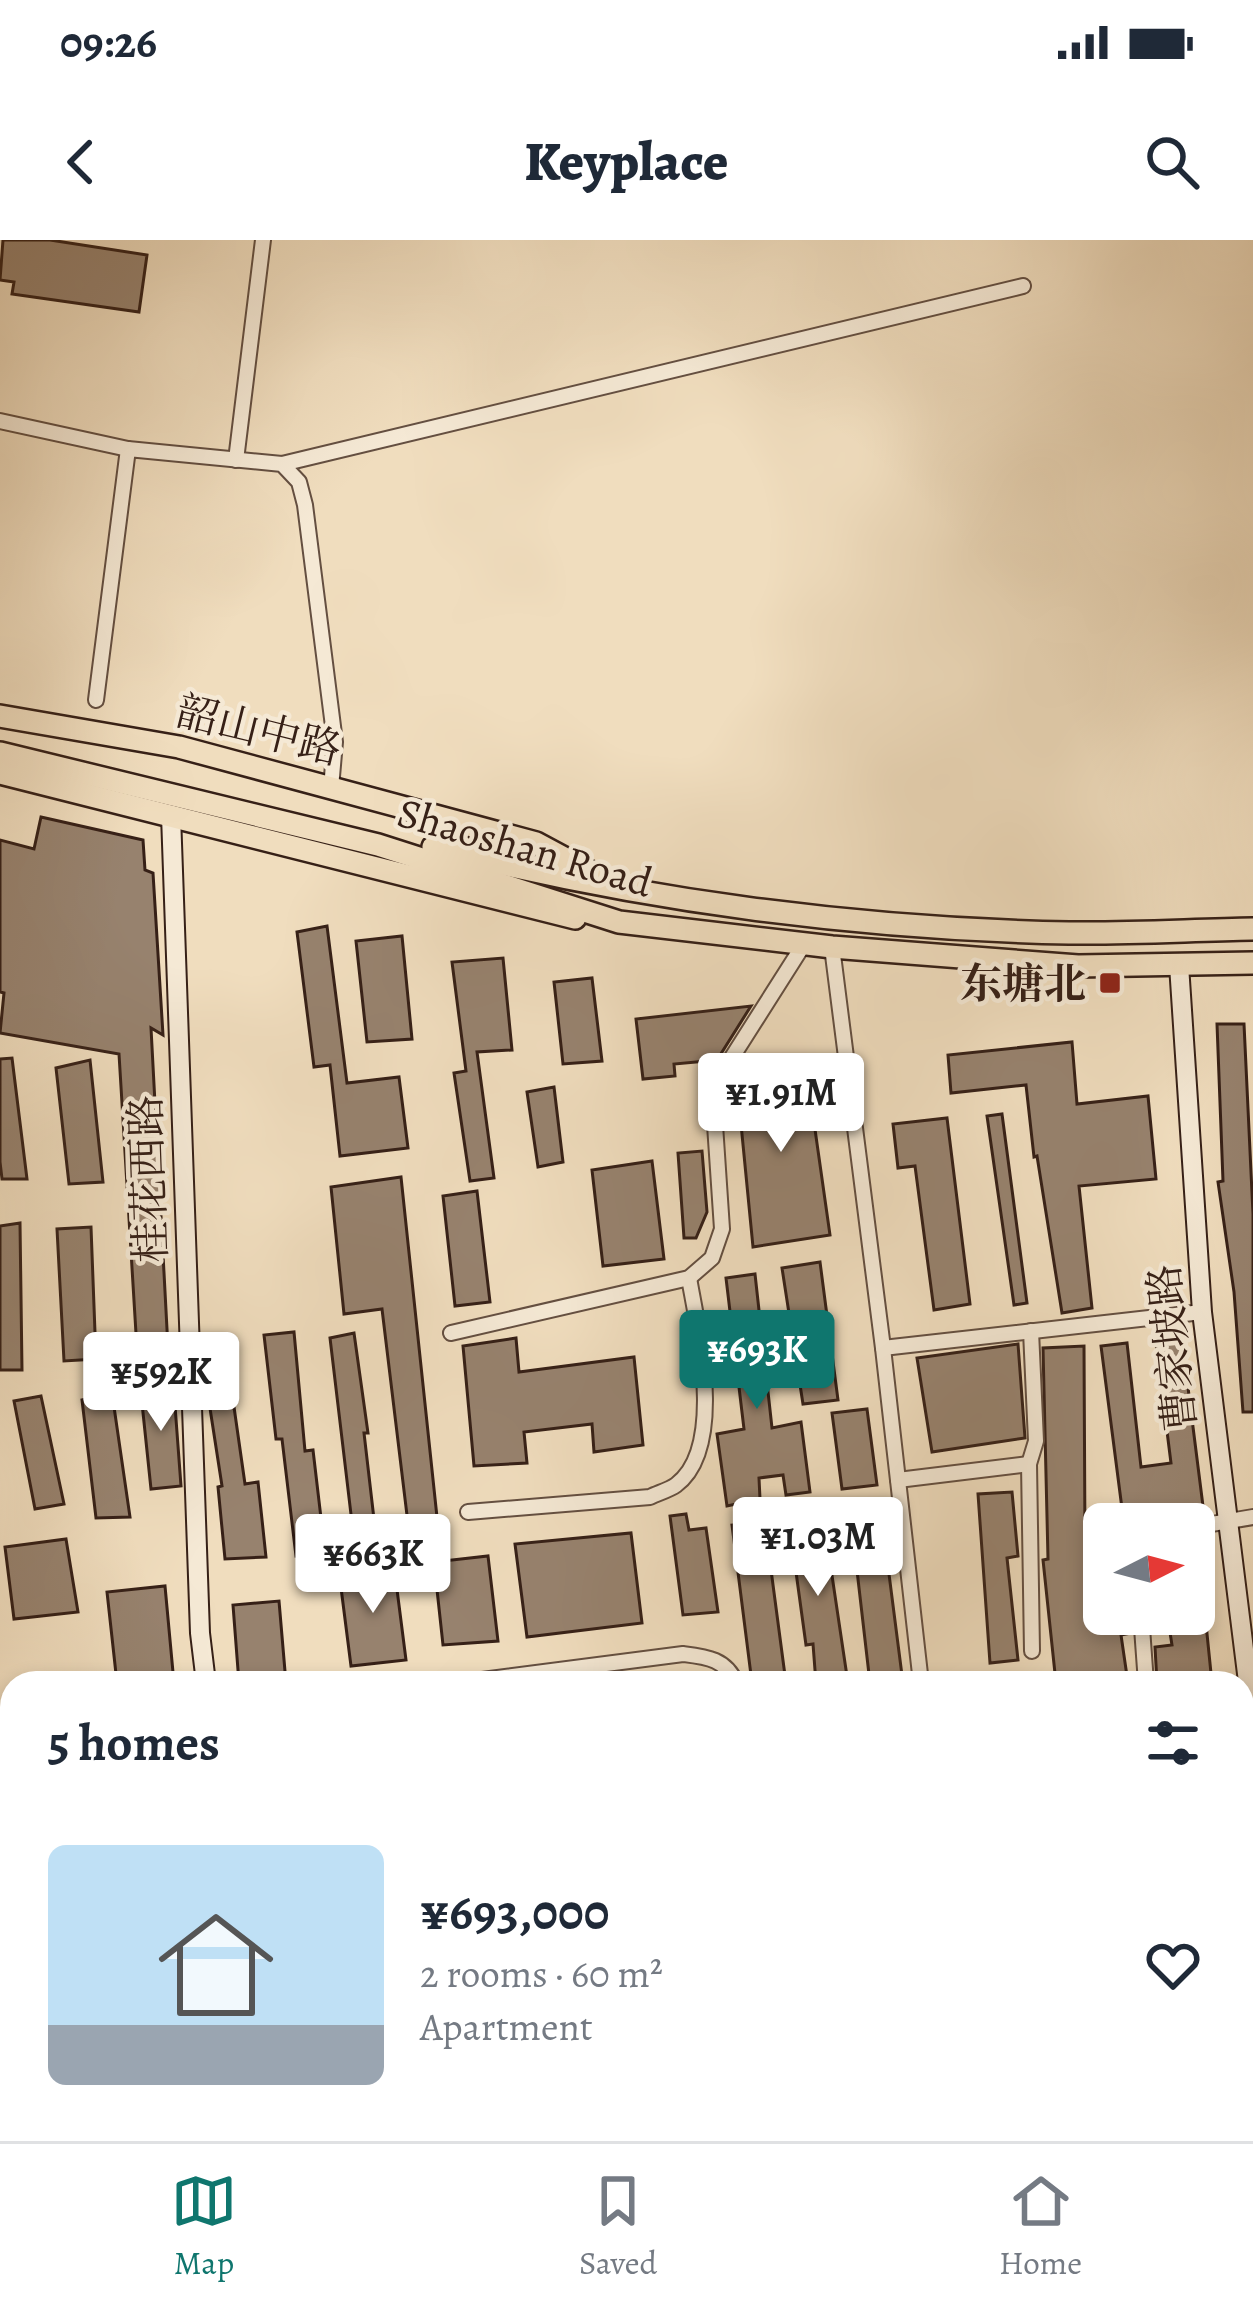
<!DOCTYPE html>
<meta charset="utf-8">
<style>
:root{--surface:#fff;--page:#f2f2f3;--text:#1f2937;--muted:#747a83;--line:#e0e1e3;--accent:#0f766e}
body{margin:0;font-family:Alegreya,"Noto Serif SC",serif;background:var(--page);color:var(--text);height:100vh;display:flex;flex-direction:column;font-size:45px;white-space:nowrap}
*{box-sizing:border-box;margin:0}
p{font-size:39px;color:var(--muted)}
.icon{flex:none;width:66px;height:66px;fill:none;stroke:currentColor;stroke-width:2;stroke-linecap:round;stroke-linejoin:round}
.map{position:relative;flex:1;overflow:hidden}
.side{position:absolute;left:0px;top:1431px;width:1254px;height:471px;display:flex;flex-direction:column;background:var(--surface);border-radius:36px 36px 0 0;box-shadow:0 6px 18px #0003}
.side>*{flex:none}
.needle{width:78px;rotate:84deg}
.tools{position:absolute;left:1083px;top:1263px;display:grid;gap:24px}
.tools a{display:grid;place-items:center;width:132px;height:132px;border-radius:18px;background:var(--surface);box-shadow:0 6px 18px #0003;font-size:60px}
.price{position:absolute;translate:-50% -102px;padding:0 27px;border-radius:12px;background:#fff;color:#222;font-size:39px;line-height:78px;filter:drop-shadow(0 3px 6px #0008)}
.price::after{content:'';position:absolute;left:50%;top:72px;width:36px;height:27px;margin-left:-18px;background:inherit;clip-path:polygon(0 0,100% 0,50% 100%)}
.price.current{background:var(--accent);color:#fff}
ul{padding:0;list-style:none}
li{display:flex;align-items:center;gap:36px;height:300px;padding:0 48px}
li span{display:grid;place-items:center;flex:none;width:336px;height:240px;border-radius:18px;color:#555}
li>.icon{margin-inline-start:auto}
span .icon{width:144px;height:144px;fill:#fffc;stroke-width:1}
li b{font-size:51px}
h2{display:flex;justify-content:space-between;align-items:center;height:144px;padding:0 48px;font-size:51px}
.status{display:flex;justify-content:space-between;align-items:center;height:84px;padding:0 60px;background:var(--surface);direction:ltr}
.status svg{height:33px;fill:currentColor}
header{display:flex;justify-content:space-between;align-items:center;height:156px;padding:0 48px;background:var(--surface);font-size:54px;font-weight:800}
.dock{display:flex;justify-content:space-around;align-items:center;height:168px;border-top:3px solid var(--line);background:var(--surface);font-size:33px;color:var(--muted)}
.dock a{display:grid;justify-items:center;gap:6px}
.dock .current{color:var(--accent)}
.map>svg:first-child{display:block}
.building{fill:#97826e;stroke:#362017;stroke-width:3}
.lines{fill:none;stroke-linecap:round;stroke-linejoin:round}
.street-casing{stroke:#644f41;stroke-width:18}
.secondary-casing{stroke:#362017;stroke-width:22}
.primary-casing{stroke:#362017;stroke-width:26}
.street{stroke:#f5e9d5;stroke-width:14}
.secondary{stroke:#f5e9d5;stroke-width:18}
.primary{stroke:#f0ddbe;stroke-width:21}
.poi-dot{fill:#8f2418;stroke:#f5e9d5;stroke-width:4.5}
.labels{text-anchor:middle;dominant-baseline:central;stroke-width:9;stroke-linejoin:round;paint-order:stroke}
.street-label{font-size:42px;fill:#362017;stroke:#f5e9d5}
.poi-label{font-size:42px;font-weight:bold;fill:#362017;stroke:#f5e9d5;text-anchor:end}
</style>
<div class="status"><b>09:26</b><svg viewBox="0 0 49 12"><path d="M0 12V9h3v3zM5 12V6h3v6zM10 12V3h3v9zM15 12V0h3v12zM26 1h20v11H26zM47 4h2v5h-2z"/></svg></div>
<header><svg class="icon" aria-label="back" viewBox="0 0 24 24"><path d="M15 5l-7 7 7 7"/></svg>Keyplace<svg class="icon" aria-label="search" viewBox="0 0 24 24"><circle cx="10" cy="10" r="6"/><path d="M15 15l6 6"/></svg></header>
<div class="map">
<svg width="1253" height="1901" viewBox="0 0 1253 1901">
<rect width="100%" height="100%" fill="#f0ddbe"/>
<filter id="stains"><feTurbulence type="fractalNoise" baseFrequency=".00167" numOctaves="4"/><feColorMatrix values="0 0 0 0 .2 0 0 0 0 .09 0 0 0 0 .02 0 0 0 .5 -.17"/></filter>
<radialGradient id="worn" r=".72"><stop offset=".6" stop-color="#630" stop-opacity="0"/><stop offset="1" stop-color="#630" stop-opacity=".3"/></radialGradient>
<!-- building -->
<g class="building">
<polygon points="3,0 50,0 147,15 139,72 12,54 14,42 0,40"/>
<polygon points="41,577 143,600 145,630 153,633 163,795 151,788 168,1108 137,1110 119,814 0,793 4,753 0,752 0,600 34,609"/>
<polygon points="327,686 347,843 399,837 408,908 340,916 330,825 314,827 297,692"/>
<polygon points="402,696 412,799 367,802 356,701"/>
<polygon points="503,718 512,810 477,812 494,938 470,941 454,833 466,831 452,722"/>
<polygon points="592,738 602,821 563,824 554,742"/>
<polygon points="751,766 717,820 674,824 675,836 643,839 636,779"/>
<polygon points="1217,784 1244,784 1253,974 1253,1172 1243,1172 1234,1052 1218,942 1223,941"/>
<polygon points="1072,802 1077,864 1148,856 1156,939 1079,946 1092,1068 1062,1073 1037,916 1034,917 1026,845 951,853 948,815"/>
<polygon points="12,818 27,939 2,939 0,922 0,819"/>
<polygon points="805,819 830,995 753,1007 736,833"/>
<polygon points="90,820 103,942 69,944 56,828"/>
<polygon points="554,847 563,922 538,927 527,852"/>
<polygon points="1002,874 1027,1063 1014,1065 987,876"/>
<polygon points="947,878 970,1064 934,1070 915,926 898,928 893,884"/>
<polygon points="702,911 707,972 696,998 684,998 678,913"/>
<polygon points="652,921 664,1019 603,1026 592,930"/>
<polygon points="401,937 439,1296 410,1300 382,1069 344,1074 331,947"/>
<polygon points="477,951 490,1062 455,1066 443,956"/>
<polygon points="20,983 22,1130 0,1130 0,986"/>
<polygon points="91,987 96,1119 64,1121 57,989"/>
<polygon points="820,1022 838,1160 803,1164 782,1028"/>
<polygon points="755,1034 772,1188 801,1182 810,1252 786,1255 783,1235 759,1238 760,1259 727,1266 717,1194 744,1189 726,1038"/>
<polygon points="294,1092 305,1211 313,1210 325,1312 296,1316 282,1199 276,1199 264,1095"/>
<polygon points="354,1093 368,1193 364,1193 377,1305 355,1308 330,1098"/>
<polygon points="516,1098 519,1132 634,1117 643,1205 594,1212 592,1184 524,1192 527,1223 474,1226 463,1106"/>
<polygon points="1182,1100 1204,1274 1124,1284 1101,1106 1127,1103 1141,1227 1171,1223 1156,1104"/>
<polygon points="1018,1104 1025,1198 932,1212 917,1118"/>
<polygon points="1084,1106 1085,1303 1104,1299 1104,1374 1130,1374 1131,1393 1121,1395 1128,1443 1056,1443 1043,1320 1048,1319 1043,1108"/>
<polygon points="229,1132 245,1244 258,1242 266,1317 225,1319 218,1247 222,1246 205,1136"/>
<polygon points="173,1139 181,1246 151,1249 140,1144"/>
<polygon points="112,1153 130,1277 96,1278 82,1160"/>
<polygon points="41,1156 64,1264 35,1269 14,1161"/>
<polygon points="867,1169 877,1245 842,1249 832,1173"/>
<polygon points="1012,1252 1018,1316 1007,1318 1018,1420 990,1423 978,1254"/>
<polygon points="880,1264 903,1443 870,1443 850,1270"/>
<polygon points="686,1274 689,1290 706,1288 718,1372 683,1375 670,1276"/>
<polygon points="823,1275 848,1443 816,1443 813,1404 806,1405 789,1281"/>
<polygon points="765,1282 766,1292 786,1443 752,1443 732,1285"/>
<polygon points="631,1293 642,1383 527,1397 515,1304"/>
<polygon points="66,1299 78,1372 14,1379 5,1307"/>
<polygon points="488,1316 498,1401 443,1405 434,1322"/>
<polygon points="394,1326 406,1420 351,1426 339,1332"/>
<polygon points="165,1346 174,1443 117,1443 107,1352"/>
<polygon points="279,1361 286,1443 239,1443 233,1365"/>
<polygon points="1167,1374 1205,1374 1212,1443 1157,1443 1155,1407 1172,1405"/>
</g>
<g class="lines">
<defs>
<g id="street">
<polyline points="0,181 128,209"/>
<polyline points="236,220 263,0"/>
<polyline points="282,224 1023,46"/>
<polyline points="96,460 128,209 282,224 299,242 305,265 335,502 331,548"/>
<polyline points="832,707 883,1108 921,1443"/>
<polyline points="1031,1091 1036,1201 1029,1224 1032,1411"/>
<polyline points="451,1093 689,1038 712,1018 722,989 713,855 724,830 804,704"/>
<polyline points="883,1108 1202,1072"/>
<polyline points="898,1240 1029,1224"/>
<path d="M468,1272l182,-15c8,-4 19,-7 26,-12 50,-37 22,-156 13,-207"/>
<polyline points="1194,1287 1253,1277"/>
<polyline points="1141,1374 1146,1443"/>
<path d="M459,1443l224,-29c24,3 43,5 53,29"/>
<polyline points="992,1890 993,1901"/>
<polyline points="101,1901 118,1890"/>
</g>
<g id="secondary">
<polyline points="171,575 200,1393 206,1443"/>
<polyline points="1179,725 1202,1072 1253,1482"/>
<polyline points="856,1890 937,1901"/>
<polyline points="1128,1890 1205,1901"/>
<polyline points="280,1901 300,1890"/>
<polyline points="355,1901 385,1890"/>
</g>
<g id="primary">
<polyline points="0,476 179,507 536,603 605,640"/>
<polyline points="0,513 378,605 619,682 832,707 1078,726 1253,723"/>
<polyline points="0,533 575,678"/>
<path d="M433,607c203,53 426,82 636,86 61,1 123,-3 184,-4"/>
<polyline points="305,1890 307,1901"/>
<polyline points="327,1890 329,1901"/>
</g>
</defs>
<!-- street casing -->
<use href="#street" class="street-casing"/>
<!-- secondary casing -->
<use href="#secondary" class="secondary-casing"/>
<!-- primary casing -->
<use href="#primary" class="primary-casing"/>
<!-- street -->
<use href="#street" class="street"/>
<!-- secondary -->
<use href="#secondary" class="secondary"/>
<!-- primary -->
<use href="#primary" class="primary"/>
</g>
<!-- markers -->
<rect class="poi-dot" x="1098" y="731" width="24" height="24" rx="6"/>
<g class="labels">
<!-- street labels -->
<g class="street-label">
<text transform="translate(259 490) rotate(14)">韶山中路</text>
<text transform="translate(525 607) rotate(16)">Shaoshan Road</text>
<text transform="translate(148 939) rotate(-92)">桂花西路</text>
<text transform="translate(1172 1108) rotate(-96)">曹家坡路</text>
</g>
<!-- poi labels -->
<g class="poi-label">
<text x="1086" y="743">东塘北</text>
</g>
</g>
<rect width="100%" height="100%" filter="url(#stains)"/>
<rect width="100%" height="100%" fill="url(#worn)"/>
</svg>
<div class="tools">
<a><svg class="needle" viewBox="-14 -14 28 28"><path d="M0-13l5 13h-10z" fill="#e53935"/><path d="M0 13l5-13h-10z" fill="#747a83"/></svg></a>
</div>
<b class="price" style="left:781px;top:915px">¥1.91M</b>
<b class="price current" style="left:757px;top:1172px">¥693K</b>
<b class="price" style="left:161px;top:1194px">¥592K</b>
<b class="price" style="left:818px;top:1359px">¥1.03M</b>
<b class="price" style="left:373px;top:1376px">¥663K</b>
<section class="side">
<h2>5 homes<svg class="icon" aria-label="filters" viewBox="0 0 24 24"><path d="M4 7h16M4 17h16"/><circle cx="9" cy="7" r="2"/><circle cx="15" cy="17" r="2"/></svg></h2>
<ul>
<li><span style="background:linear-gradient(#bfe0f5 75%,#9aa5b1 0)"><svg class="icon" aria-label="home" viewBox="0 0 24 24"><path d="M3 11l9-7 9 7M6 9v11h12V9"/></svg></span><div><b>¥693,000</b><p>2 rooms · 60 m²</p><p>Apartment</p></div><svg class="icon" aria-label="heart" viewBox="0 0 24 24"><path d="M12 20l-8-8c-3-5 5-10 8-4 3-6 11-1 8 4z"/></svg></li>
</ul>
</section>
</div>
<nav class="dock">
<a class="current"><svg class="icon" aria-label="map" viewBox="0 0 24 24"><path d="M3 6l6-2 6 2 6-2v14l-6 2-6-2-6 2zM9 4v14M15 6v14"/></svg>Map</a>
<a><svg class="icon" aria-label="saved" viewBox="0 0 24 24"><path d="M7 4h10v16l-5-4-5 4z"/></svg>Saved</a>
<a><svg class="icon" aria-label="home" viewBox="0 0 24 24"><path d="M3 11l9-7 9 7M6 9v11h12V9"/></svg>Home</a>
</nav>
